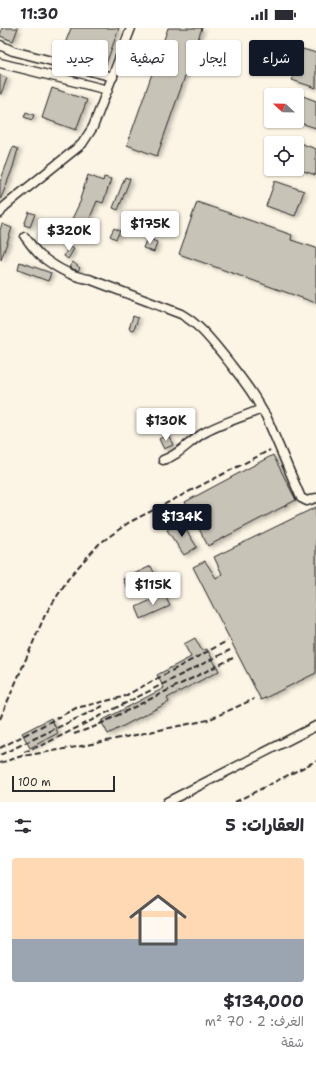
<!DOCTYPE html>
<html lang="ar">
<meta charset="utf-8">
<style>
:root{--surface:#fff;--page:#f2f2f3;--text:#2b2b33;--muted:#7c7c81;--accent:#111827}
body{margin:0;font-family:"Shantell Sans","Playpen Sans Arabic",sans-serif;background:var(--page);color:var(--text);direction:rtl;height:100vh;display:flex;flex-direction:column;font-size:15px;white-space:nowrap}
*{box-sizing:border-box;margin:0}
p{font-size:13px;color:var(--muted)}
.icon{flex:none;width:22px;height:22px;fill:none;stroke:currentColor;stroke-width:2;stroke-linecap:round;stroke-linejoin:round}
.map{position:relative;height:774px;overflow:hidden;direction:ltr}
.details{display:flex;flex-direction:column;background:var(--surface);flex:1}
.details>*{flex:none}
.top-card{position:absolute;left:12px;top:12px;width:292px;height:36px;direction:rtl;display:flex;gap:8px}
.needle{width:26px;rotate:292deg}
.fabs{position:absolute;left:264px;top:60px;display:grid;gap:8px}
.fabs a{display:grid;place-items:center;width:40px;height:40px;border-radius:4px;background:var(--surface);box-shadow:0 1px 3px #0004;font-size:20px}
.scale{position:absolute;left:12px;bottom:10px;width:103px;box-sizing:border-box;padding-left:4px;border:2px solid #2b2b2b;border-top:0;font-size:11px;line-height:14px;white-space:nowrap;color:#2b2b2b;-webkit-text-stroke:3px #fcf5e5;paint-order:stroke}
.price{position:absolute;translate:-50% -34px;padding:0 9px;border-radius:4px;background:#fff;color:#222;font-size:13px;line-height:26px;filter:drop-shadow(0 1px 2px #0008)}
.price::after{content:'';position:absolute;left:50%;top:24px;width:12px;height:9px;margin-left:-6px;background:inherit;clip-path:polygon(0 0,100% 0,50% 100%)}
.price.current{background:var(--accent);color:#fff}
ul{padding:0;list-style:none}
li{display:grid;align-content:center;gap:8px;height:212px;padding:0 12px}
li span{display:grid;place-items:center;height:124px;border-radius:4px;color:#555}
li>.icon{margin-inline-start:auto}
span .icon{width:72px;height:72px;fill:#fffc;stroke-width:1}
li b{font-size:17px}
h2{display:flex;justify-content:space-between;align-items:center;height:48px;padding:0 12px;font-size:17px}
.pill{padding:0 14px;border-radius:4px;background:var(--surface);box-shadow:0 1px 3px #0004;font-size:14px;line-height:36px}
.pill.current{background:var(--accent);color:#fff}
.status{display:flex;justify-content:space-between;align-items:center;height:28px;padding:0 20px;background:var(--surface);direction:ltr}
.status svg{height:11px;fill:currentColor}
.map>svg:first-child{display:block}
.building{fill:#c8c3b7;stroke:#2b2b2b;filter:url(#shadow)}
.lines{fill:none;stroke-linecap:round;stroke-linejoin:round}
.minor-casing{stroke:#2b2b2b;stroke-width:11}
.minor{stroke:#fcf5e5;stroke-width:8}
.rail{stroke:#2b2b2b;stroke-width:2;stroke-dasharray:6 3;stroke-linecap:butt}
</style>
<div class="status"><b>11:30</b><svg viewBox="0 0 49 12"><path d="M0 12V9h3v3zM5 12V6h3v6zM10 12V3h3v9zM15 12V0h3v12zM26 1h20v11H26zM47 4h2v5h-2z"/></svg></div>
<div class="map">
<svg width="316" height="774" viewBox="0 0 316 774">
<defs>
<filter id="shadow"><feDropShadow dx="3" dy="2" stdDeviation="2" flood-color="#0004"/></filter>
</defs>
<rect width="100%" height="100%" fill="#fcf5e5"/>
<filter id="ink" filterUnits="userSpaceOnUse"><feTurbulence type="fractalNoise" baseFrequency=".025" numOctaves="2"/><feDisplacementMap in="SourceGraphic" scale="8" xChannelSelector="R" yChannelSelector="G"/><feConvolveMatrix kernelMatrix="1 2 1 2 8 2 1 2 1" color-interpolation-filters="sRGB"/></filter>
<g filter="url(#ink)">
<!-- building -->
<g class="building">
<polygon points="2,0 18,0 13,13 0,8"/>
<polygon points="71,0 119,0 106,36 63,21"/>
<polygon points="168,0 202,0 157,128 127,117"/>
<polygon points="303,21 316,25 316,60 292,52"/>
<polygon points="0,47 7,50 1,66 0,66"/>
<polygon points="52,60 87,72 76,102 42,90"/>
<polygon points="303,68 316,73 316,100 297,94 297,85"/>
<polygon points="26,84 34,87 32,92 24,89"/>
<polygon points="297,114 316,121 316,147 297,141"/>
<polygon points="13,119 18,121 13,139 0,173 0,154"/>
<polygon points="88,147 103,153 104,149 111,151 103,175 97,173 86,199 71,193 81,172 80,171"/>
<polygon points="125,149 130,151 118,182 113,180"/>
<polygon points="275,153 304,163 295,188 266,178"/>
<polygon points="197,174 292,207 291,212 316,220 316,275 179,226"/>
<polygon points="29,184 35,186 30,199 24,197"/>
<polygon points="2,196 12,200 1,232 0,202"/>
<polygon points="114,200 120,203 116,211 110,208"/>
<polygon points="147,210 157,214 154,224 143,220"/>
<polygon points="69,218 74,221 68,231 64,228"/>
<polygon points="20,234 51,245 48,253 18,242"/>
<polygon points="73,234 80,240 78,243 69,239"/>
<polygon points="133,288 138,290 134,302 129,301"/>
<polygon points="168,406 173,417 164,421 159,411"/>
<polygon points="273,427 296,472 208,518 185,474"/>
<polygon points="316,479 316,645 261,672 193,539 205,533 216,550 222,546 214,529"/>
<polygon points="180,493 197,519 184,527 167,502"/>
<polygon points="151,538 155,547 127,560 123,551"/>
<polygon points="164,566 170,578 141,591 136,579"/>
<polygon points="195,610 202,623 207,621 219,643 167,670 169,674 108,706 101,693 164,660 157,647 191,629 184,616"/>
<polygon points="51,690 58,705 30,720 22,705"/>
</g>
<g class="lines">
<defs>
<g id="minor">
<polyline points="0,17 13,23 44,31 113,49"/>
<polyline points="0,35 108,62"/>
<polyline points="0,185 4,179 16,169 82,116 93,99 131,0"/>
<path d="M25,209c5,6 10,14 16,19 14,11 31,21 48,23l92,35c19,11 30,26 44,43 13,17 27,33 37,53"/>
<path d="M163,432c16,-5 25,-17 39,-26 17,-10 38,-16 57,-24h3l4,6 35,82 6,3 9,-3"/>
<polyline points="167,774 316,698"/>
</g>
</defs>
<!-- minor casing -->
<use href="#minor" class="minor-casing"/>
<!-- minor -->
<use href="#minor" class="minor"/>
<!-- rail -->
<g class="rail">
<polyline points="0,691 45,587 70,548 99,516 128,495 270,422"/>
<polyline points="74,706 94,699 233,630"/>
<polyline points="0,720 76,680 123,669 227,613"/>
<polyline points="24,724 45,716 230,622"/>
<polyline points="0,727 105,677"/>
<polyline points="0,735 22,728 77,719 208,692 254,671"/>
<polyline points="235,774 316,733"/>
</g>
</g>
</g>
</svg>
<div class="fabs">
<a><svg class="needle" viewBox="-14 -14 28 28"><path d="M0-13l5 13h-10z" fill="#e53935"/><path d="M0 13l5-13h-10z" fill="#7c7c81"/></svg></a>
<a><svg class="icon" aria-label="locate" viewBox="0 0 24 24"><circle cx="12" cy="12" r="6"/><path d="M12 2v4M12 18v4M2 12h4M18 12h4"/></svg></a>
</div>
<div class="scale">100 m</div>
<b class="price" style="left:150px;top:217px">$175K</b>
<b class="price" style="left:69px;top:224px">$320K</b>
<b class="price" style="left:166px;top:414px">$130K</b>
<b class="price current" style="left:182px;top:510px">$134K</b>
<b class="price" style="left:153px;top:578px">$115K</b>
<div class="top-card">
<a class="pill current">شراء</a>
<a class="pill">إيجار</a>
<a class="pill">تصفية</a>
<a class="pill">جديد</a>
</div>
</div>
<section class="details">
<h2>العقارات: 5<svg class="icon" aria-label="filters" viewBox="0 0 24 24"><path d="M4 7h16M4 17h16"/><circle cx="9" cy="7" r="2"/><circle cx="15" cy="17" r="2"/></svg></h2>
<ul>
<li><span style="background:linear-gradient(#ffd9b3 65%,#9aa5b1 0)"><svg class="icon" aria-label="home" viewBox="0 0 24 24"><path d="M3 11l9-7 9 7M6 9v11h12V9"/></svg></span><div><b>$134,000</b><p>الغرف: 2 · 70 m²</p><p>شقة</p></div></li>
</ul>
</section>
